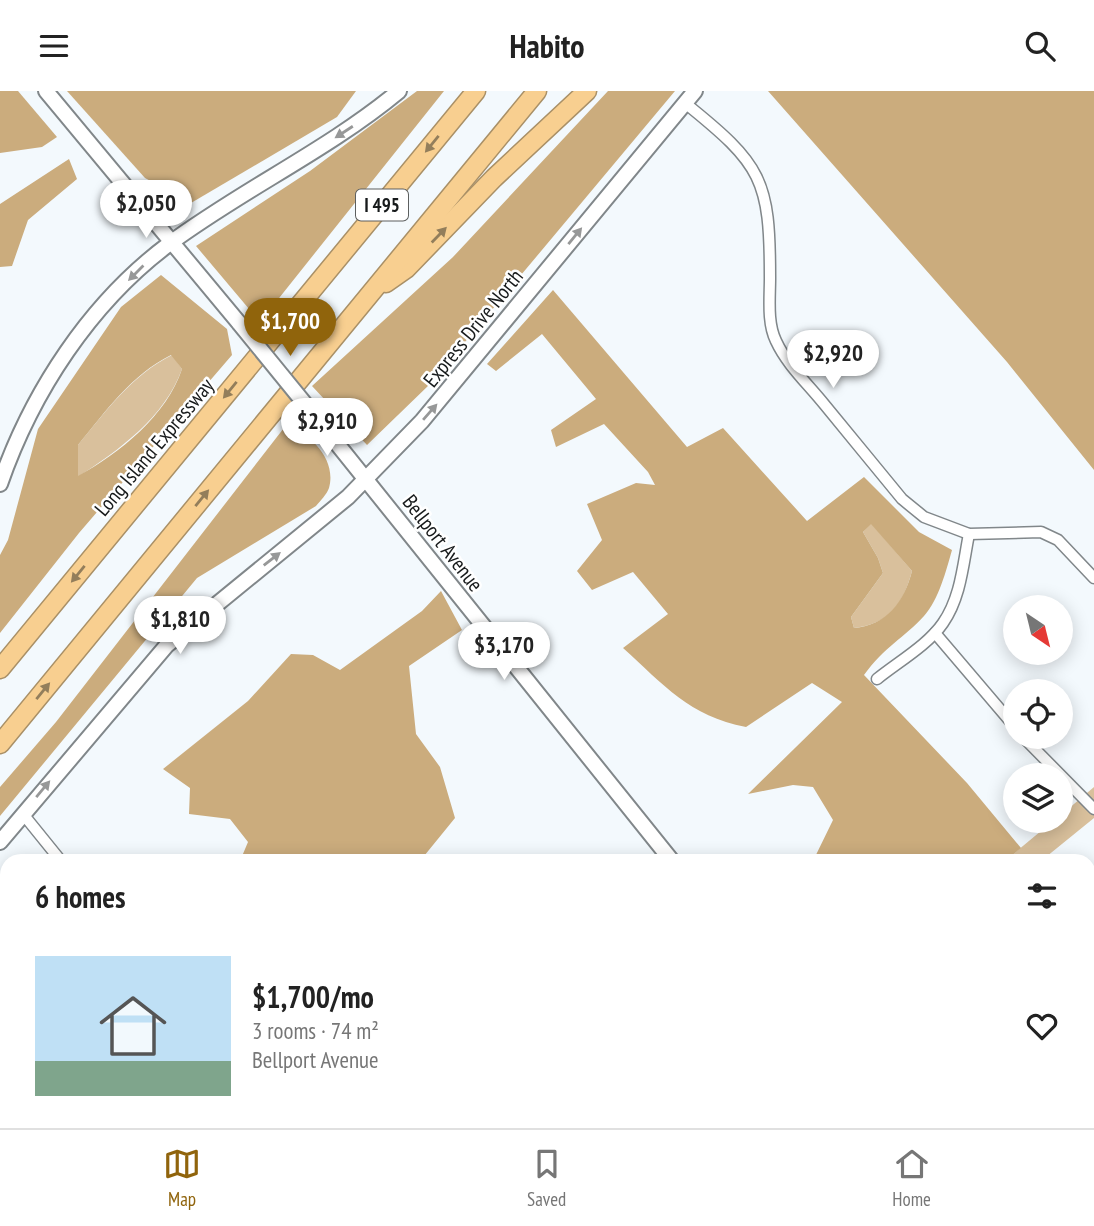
<!DOCTYPE html>
<meta charset="utf-8">
<style>
:root{--surface:#fff;--page:#f2f2f2;--text:#222;--muted:#767676;--line:#e0e0e0;--accent:#90640c}
body{margin:0;font-family:"PT Sans Narrow",sans-serif;background:var(--page);color:var(--text);height:100vh;display:flex;flex-direction:column;font-size:26px;white-space:nowrap}
*{box-sizing:border-box;margin:0}
p{font-size:23px;color:var(--muted)}
.icon{flex:none;width:38px;height:38px;fill:none;stroke:currentColor;stroke-width:2;stroke-linecap:round;stroke-linejoin:round}
.map{position:relative;flex:1;overflow:hidden}
.sheet{position:absolute;left:0px;top:763px;width:1096px;height:275px;display:flex;flex-direction:column;background:var(--surface);border-radius:21px 21px 0 0;box-shadow:0 4px 18px #0003}
.sheet>*{flex:none}
.needle{width:46px;rotate:145deg}
.tools{position:absolute;left:1003px;top:504px;display:grid;gap:14px}
.tools a{display:grid;place-items:center;width:70px;height:70px;border-radius:50%;background:var(--surface);box-shadow:0 4px 18px #0003;font-size:35px}
.price{position:absolute;translate:-50% -60px;padding:0 16px;border-radius:24px;background:#fff;color:#222;font-size:23px;line-height:46px;filter:drop-shadow(0 2px 4px #0008)}
.price::after{content:'';position:absolute;left:50%;top:42px;width:21px;height:16px;margin-left:-10px;background:inherit;clip-path:polygon(0 0,100% 0,50% 100%)}
.price.active{background:var(--accent);color:#fff}
ul{padding:0;list-style:none}
li{display:flex;align-items:center;gap:21px;height:175px;padding:0 35px}
li span{display:grid;place-items:center;flex:none;width:196px;height:140px;border-radius:0px;color:#555}
li>.icon{margin-inline-start:auto}
span .icon{width:84px;height:84px;fill:#fffc;stroke-width:1}
li b{font-size:30px}
h2{display:flex;justify-content:space-between;align-items:center;height:84px;padding:0 35px;font-size:30px}
header{display:flex;justify-content:space-between;align-items:center;height:91px;padding:0 35px;background:var(--surface);font-size:32px;font-weight:800}
.tab-bar{display:flex;justify-content:space-around;align-items:center;height:98px;border-top:2px solid var(--line);background:var(--surface);font-size:19px;color:var(--muted)}
.tab-bar a{display:grid;justify-items:center;gap:4px}
.tab-bar .active{color:var(--accent)}
.map>svg:first-child{display:block}
.green{fill:#d9c09c}
.forest{fill:#cbac7d;fill-rule:evenodd}
.lines{fill:none;stroke-linecap:round;stroke-linejoin:round}
.minor-casing{stroke:#81878a;stroke-width:13}
.secondary-casing{stroke:#81878a;stroke-width:18}
.motorway-casing{stroke:#a99067;stroke-width:21}
.minor{stroke:#fff;stroke-width:10}
.secondary{stroke:#fff;stroke-width:14}
.motorway{stroke:#f8cf90;stroke-width:18}
.secondary-bridge-casing{stroke:#81878a;stroke-width:18;stroke-linecap:butt}
.secondary-bridge{stroke:#fff;stroke-width:14}
.oneway{fill:#979898}
.oneway2{fill:#937e5b}
.labels{text-anchor:middle;dominant-baseline:central;stroke-width:5;stroke-linejoin:round;paint-order:stroke}
.shield{fill:#fff;stroke:#5d5f5f;stroke-width:2}
.shield-label{font-size:19px;font-weight:bold;fill:#171a1b}
.street-label{font-size:21px;fill:#171a1b;stroke:#fff}
</style>
<header><svg class="icon" aria-label="menu" viewBox="0 0 24 24"><path d="M4 6h16M4 12h16M4 18h16"/></svg>Habito<svg class="icon" aria-label="search" viewBox="0 0 24 24"><circle cx="10" cy="10" r="6"/><path d="M15 15l6 6"/></svg></header>
<div class="map">
<svg width="1094" height="1037" viewBox="0 0 1094 1037">
<rect width="100%" height="100%" fill="#f3f9fd"/>
<!-- green -->
<g class="green">
<path d="M172,264l10,14c-17,48 -63,81 -104,108v-32c28,-34 54,-70 94,-90z"/>
<path d="M871,432l41,48c-9,33 -23,53 -58,57l-3,-11 32,-44 -5,-15 -15,-26z"/>
<polygon points="1094,696 1094,727 1041,770 1005,770 1053,730 1060,730 1061,724"/>
</g>
<!-- forest -->
<g class="forest">
<polygon points="0,0 18,0 57,46 42,56 0,62"/>
<polygon points="67,0 356,0 337,26 191,112 145,87"/>
<polygon points="417,0 444,0 260,231 196,155 310,80"/>
<polygon points="608,0 675,0 429,294 367,354 312,295 453,166"/>
<polygon points="768,0 1094,0 1094,379 1007,271"/>
<polygon points="69,68 77,88 28,129 12,175 0,176 0,113"/>
<path d="M161,184l66,54 5,26 -153,178 -79,100v-78l8,-15 30,-111 83,-122zM171,264l11,14c-15,46 -62,84 -104,107v-31c28,-34 53,-70 93,-90z"/>
<path d="M553,199l134,157 36,-19 84,93 57,-44 55,55 33,18c-6,21 -13,49 -28,66 -20,22 -40,31 -60,59l103,108 54,65 -16,13h-192l20,-41 -20,-33 -20,-2 -45,9 94,-92 -30,-19 -66,44c-57,-11 -82,-42 -123,-79l45,-34 -35,-42 -41,18 -15,-19 25,-31 -15,-36 49,-21 19,2 -7,-13 -44,-48 -48,23 -5,-17 45,-31 -54,-65 -46,37 -9,-7zM871,433l41,47c-8,31 -25,54 -58,57l-3,-11 32,-44 -5,-15 -15,-26z"/>
<path d="M287,333c23,10 50,35 42,64 -2,6 -9,13 -13,18l-119,72 -197,238v-29l56,-65z"/>
<polygon points="441,500 462,539 409,575 416,643 440,676 455,727 420,770 240,770 248,751 230,728 189,723 190,697 163,678 248,610 291,563 313,564 340,579 422,520"/>
<polygon points="7,939 7,1001 0,1026 0,944"/>
<polygon points="519,1031 641,1031 644,1037 518,1037"/>
</g>
<g class="lines">
<defs>
<g id="minor">
<path d="M685,12c77,62 85,76 85,175 0,20 -3,45 6,63 11,24 32,43 48,63 26,32 52,63 78,95l22,18 45,17 72,-2 17,8 36,38"/>
<polyline points="935,542 1015,636"/>
<path d="M877,588c21,-17 51,-34 66,-56 18,-26 20,-59 26,-89"/>
<polyline points="1023,646 1094,718"/>
<polyline points="23,723 61,770"/>
<polyline points="274,1031 280,1037"/>
</g>
<g id="secondary">
<polyline points="46,0 239,232"/>
<polyline points="314,324 672,770"/>
<path d="M0,393c32,-92 90,-181 169,-240 74,-55 159,-94 230,-153"/>
<polyline points="0,751 167,554 348,406 422,330 695,0"/>
<polyline points="885,1031 890,1037"/>
</g>
<g id="motorway">
<polyline points="386,192 406,178 494,87 587,0"/>
<polyline points="0,578 476,0"/>
<polyline points="0,653 537,0"/>
</g>
</defs>
<!-- minor casing -->
<use href="#minor" class="minor-casing"/>
<!-- secondary casing -->
<use href="#secondary" class="secondary-casing"/>
<!-- motorway casing -->
<use href="#motorway" class="motorway-casing"/>
<!-- minor -->
<use href="#minor" class="minor"/>
<!-- secondary -->
<use href="#secondary" class="secondary"/>
<!-- motorway -->
<use href="#motorway" class="motorway"/>
<defs>
<polyline id="secondary-bridge" points="239,232 314,324"/>
</defs>
<!-- secondary-bridge casing -->
<use href="#secondary-bridge" class="secondary-bridge-casing"/>
<!-- secondary-bridge -->
<use href="#secondary-bridge" class="secondary-bridge"/>
</g>
<!-- one-way arrows -->
<defs><path id="oneway-solid" d="M-6-.8H1V-3.2L6.5 0L1 3.2V.8H-6Z" transform="scale(1.75)"/></defs>
<g class="oneway">
<use href="#oneway-solid" transform="translate(344 41) rotate(147)"/>
<use href="#oneway-solid" transform="translate(575 145) rotate(-51)"/>
<use href="#oneway-solid" transform="translate(136 182) rotate(135)"/>
<use href="#oneway-solid" transform="translate(430 321) rotate(-49)"/>
<use href="#oneway-solid" transform="translate(272 468) rotate(-38)"/>
<use href="#oneway-solid" transform="translate(43 698) rotate(-50)"/>
</g>
<g class="oneway2">
<use href="#oneway-solid" transform="translate(432 53) rotate(129)"/>
<use href="#oneway-solid" transform="translate(439 144) rotate(-46)"/>
<use href="#oneway-solid" transform="translate(230 299) rotate(129)"/>
<use href="#oneway-solid" transform="translate(202 407) rotate(-51)"/>
<use href="#oneway-solid" transform="translate(78 483) rotate(129)"/>
<use href="#oneway-solid" transform="translate(43 600) rotate(-51)"/>
</g>
<g class="labels">
<!-- shield labels -->
<rect class="shield" x="356" y="98.5" width="52" height="31" rx="5"/>
<g class="shield-label">
<text x="382" y="114">I 495</text>
</g>
<!-- street labels -->
<g class="street-label">
<text transform="translate(473 237) rotate(-51)">Express Drive North</text>
<text transform="translate(154 356) rotate(-50)">Long Island Expressway</text>
<text transform="translate(443 452) rotate(52)">Bellport Avenue</text>
</g>
</g>
</svg>
<div class="tools">
<a><svg class="needle" viewBox="-14 -14 28 28"><path d="M0-13l5 13h-10z" fill="#e53935"/><path d="M0 13l5-13h-10z" fill="#767676"/></svg></a>
<a><svg class="icon" aria-label="locate" viewBox="0 0 24 24"><circle cx="12" cy="12" r="6"/><path d="M12 2v4M12 18v4M2 12h4M18 12h4"/></svg></a>
<a><svg class="icon" aria-label="layers" viewBox="0 0 24 24"><path d="M12 4l9 5-9 5-9-5zM3 14l9 5 9-5"/></svg></a>
</div>
<b class="price" style="left:146px;top:149px">$2,050</b>
<b class="price active" style="left:290px;top:267px">$1,700</b>
<b class="price" style="left:833px;top:299px">$2,920</b>
<b class="price" style="left:327px;top:367px">$2,910</b>
<b class="price" style="left:180px;top:565px">$1,810</b>
<b class="price" style="left:504px;top:591px">$3,170</b>
<section class="sheet">
<h2>6 homes<svg class="icon" aria-label="filters" viewBox="0 0 24 24"><path d="M4 7h16M4 17h16"/><circle cx="9" cy="7" r="2"/><circle cx="15" cy="17" r="2"/></svg></h2>
<ul>
<li><span style="background:linear-gradient(#bfe0f5 75%,#7fa58c 0)"><svg class="icon" aria-label="home" viewBox="0 0 24 24"><path d="M3 11l9-7 9 7M6 9v11h12V9"/></svg></span><div><b>$1,700/mo</b><p>3 rooms · 74 m²</p><p>Bellport Avenue</p></div><svg class="icon" aria-label="heart" viewBox="0 0 24 24"><path d="M12 20l-8-8c-3-5 5-10 8-4 3-6 11-1 8 4z"/></svg></li>
</ul>
</section>
</div>
<nav class="tab-bar">
<a class="active"><svg class="icon" aria-label="map" viewBox="0 0 24 24"><path d="M3 6l6-2 6 2 6-2v14l-6 2-6-2-6 2zM9 4v14M15 6v14"/></svg>Map</a>
<a><svg class="icon" aria-label="saved" viewBox="0 0 24 24"><path d="M7 4h10v16l-5-4-5 4z"/></svg>Saved</a>
<a><svg class="icon" aria-label="home" viewBox="0 0 24 24"><path d="M3 11l9-7 9 7M6 9v11h12V9"/></svg>Home</a>
</nav>
